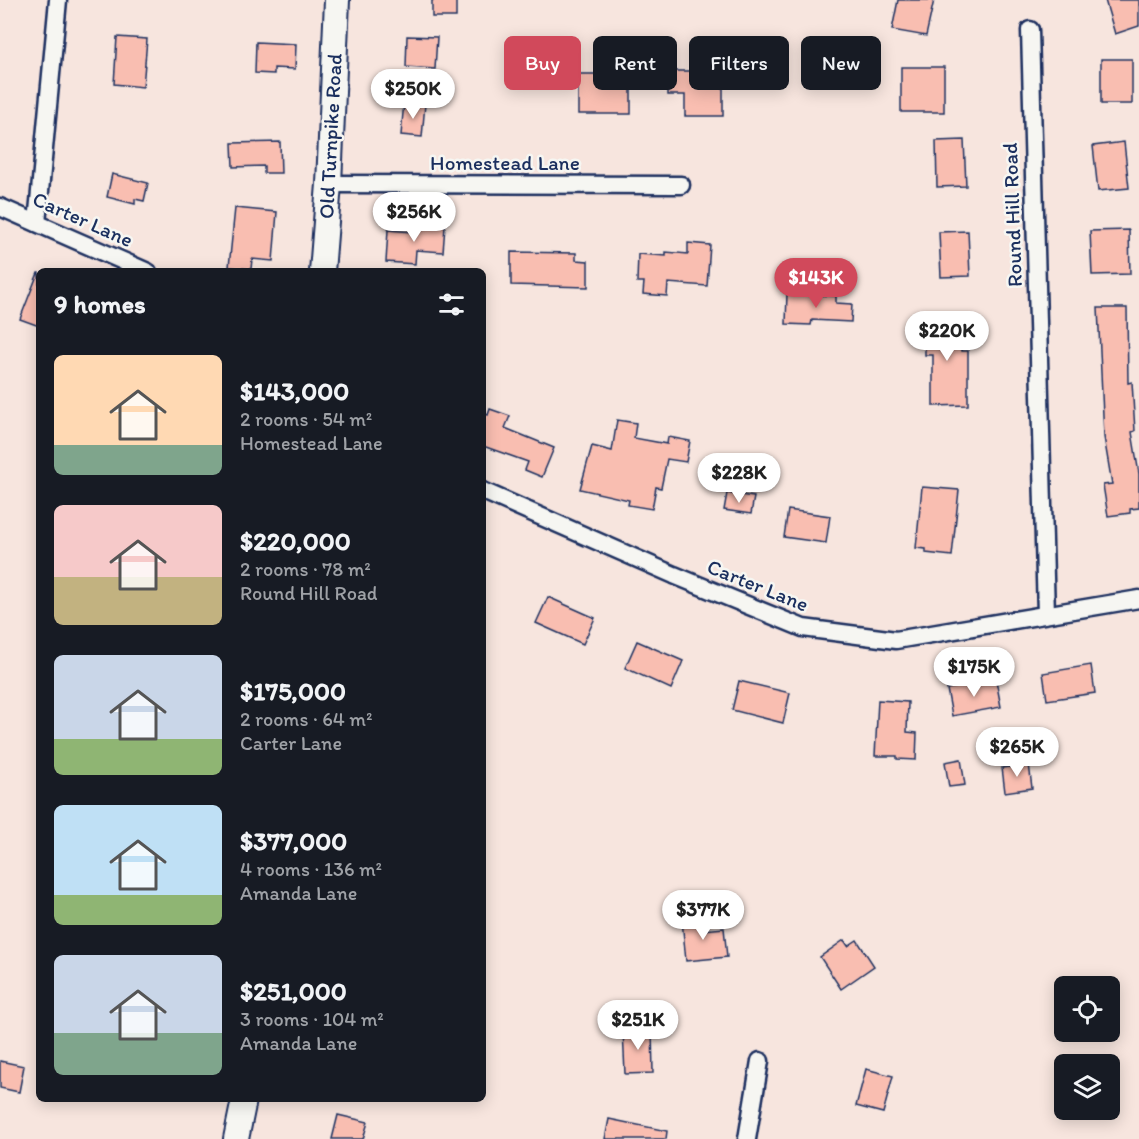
<!DOCTYPE html>
<meta charset="utf-8">
<style>
:root{--surface:#171b24;--page:#20242c;--text:#f1f3f6;--muted:#9ea1a6;--accent:#d1495b}
body{margin:0;font-family:Itim,sans-serif;background:var(--page);color:var(--text);height:100vh;display:flex;flex-direction:column;font-size:22px;white-space:nowrap}
*{box-sizing:border-box;margin:0}
p{font-size:20px;color:var(--muted)}
.icon{flex:none;width:33px;height:33px;fill:none;stroke:currentColor;stroke-width:2;stroke-linecap:round;stroke-linejoin:round}
.map{position:relative;flex:1;overflow:hidden}
.sheet{position:absolute;left:36px;top:268px;width:450px;height:834px;display:flex;flex-direction:column;background:var(--surface);border-radius:9px;box-shadow:0 3px 15px #0003}
.sheet>*{flex:none}
.banner{position:absolute;left:504px;top:36px;width:544px;height:54px;display:flex;gap:12px}
.buttons{position:absolute;left:1054px;top:976px;display:grid;gap:12px}
.buttons a{display:grid;place-items:center;width:66px;height:66px;border-radius:9px;background:var(--surface);box-shadow:0 3px 15px #0003;font-size:30px}
.price{position:absolute;translate:-50% -51px;padding:0 14px;border-radius:21px;background:#fff;color:#222;font-size:20px;line-height:39px;filter:drop-shadow(0 2px 3px #0008)}
.price::after{content:'';position:absolute;left:50%;top:36px;width:18px;height:14px;margin-left:-9px;background:inherit;clip-path:polygon(0 0,100% 0,50% 100%)}
.price.on{background:var(--accent);color:#fff}
ul{padding:0;list-style:none}
li{display:flex;align-items:center;gap:18px;height:150px;padding:0 18px}
li span{display:grid;place-items:center;flex:none;width:168px;height:120px;border-radius:9px;color:#555}
li>.icon{margin-inline-start:auto}
span .icon{width:72px;height:72px;fill:#fffc;stroke-width:1}
li b{font-size:26px}
h2{display:flex;justify-content:space-between;align-items:center;height:72px;padding:0 18px;font-size:26px}
.tag{padding:0 21px;border-radius:9px;background:var(--surface);box-shadow:0 3px 15px #0003;font-size:21px;line-height:54px}
.tag.on{background:var(--accent);color:#fff}
.map>svg:first-child{display:block}
.building{fill:#f9beb1;stroke:#1b2f5e;stroke-width:1.5}
.lines{fill:none;stroke-linecap:round;stroke-linejoin:round}
.street-casing{stroke:#1b2f5e;stroke-width:21}
.secondary-casing{stroke:#1b2f5e;stroke-width:28}
.street{stroke:#f6f6f2;stroke-width:16}
.secondary{stroke:#f6f6f2;stroke-width:24}
.labels{text-anchor:middle;dominant-baseline:central;stroke-width:5;stroke-linejoin:round;paint-order:stroke}
.street-label{font-size:21px;fill:#1b2f5e;stroke:#f6f6f2}
</style>
<div class="map">
<svg width="1139" height="1139" viewBox="0 0 1139 1139">
<rect width="100%" height="100%" fill="#f7e5de"/>
<filter id="ink" filterUnits="userSpaceOnUse"><feTurbulence type="fractalNoise" baseFrequency=".0167" numOctaves="2"/><feDisplacementMap in="SourceGraphic" scale="12" xChannelSelector="R" yChannelSelector="G"/><feConvolveMatrix kernelMatrix="1 2 1 2 8 2 1 2 1" color-interpolation-filters="sRGB"/></filter>
<g filter="url(#ink)">
<!-- building -->
<g class="building">
<rect x="432" y="0" width="24" height="17"/>
<polygon points="898,0 934,0 926,36 892,30"/>
<polygon points="1105,0 1139,0 1139,26 1115,34"/>
<polygon points="407,36 437,37 435,69 406,67"/>
<polygon points="117,37 147,39 143,87 114,84"/>
<polygon points="256,42 296,44 295,69 274,68 274,74 255,73"/>
<rect x="1101" y="59" width="31" height="45"/>
<rect x="901" y="67" width="43" height="45"/>
<polygon points="668,71 698,71 698,85 723,85 723,116 685,116 685,95 668,95"/>
<rect x="578" y="74" width="53" height="40"/>
<polygon points="404,102 425,104 422,137 401,135"/>
<polygon points="964,140 966,186 937,187 936,141"/>
<polygon points="280,142 281,173 264,173 264,166 233,167 232,143"/>
<polygon points="1124,142 1129,188 1098,191 1093,146"/>
<polygon points="112,174 148,183 144,201 135,199 135,204 107,197"/>
<polygon points="235,208 277,212 273,261 252,259 251,269 229,267"/>
<polygon points="413,224 445,226 443,252 416,250 415,264 386,262 388,230 412,232"/>
<polygon points="1129,230 1130,274 1092,275 1090,231"/>
<polygon points="968,231 970,276 941,277 939,232"/>
<polygon points="688,243 710,245 707,286 668,283 667,296 643,294 644,282 637,282 638,254 666,256 666,252 688,254"/>
<polygon points="511,252 576,253 576,260 588,261 588,287 511,285"/>
<polygon points="38,273 39,273 39,326 20,319"/>
<polygon points="787,293 836,296 836,303 852,304 851,322 812,320 811,325 786,324"/>
<polygon points="1098,308 1127,308 1128,383 1132,382 1135,431 1132,432 1139,474 1139,508 1130,509 1130,513 1108,516 1103,485 1112,484 1104,437"/>
<polygon points="925,319 961,319 961,351 968,351 968,405 933,406 933,355 925,355"/>
<polygon points="490,409 510,416 505,428 554,448 542,477 525,470 528,462 483,446 483,413 488,415"/>
<polygon points="617,420 636,423 634,438 667,444 668,437 690,441 686,462 667,459 661,488 656,487 652,509 628,505 629,500 580,489 592,446 612,451"/>
<polygon points="922,487 959,490 952,556 926,553 926,549 916,548"/>
<polygon points="727,493 754,497 751,514 724,510"/>
<polygon points="788,510 830,516 826,543 784,537"/>
<polygon points="548,597 595,618 583,644 536,623"/>
<polygon points="637,641 683,661 671,689 625,668"/>
<polygon points="1091,665 1095,693 1047,700 1043,673"/>
<polygon points="996,680 1001,707 952,716 947,689"/>
<polygon points="739,681 790,693 783,723 732,710"/>
<polygon points="878,700 908,702 907,732 917,733 916,760 897,759 897,756 875,756"/>
<polygon points="961,759 965,785 949,787 945,762"/>
<polygon points="1029,764 1032,788 1005,792 1002,768"/>
<polygon points="701,918 703,930 724,928 727,957 686,961 682,920"/>
<polygon points="844,940 848,946 857,940 874,966 841,989 820,957"/>
<polygon points="652,1029 653,1073 625,1074 623,1030"/>
<polygon points="0,1061 24,1066 19,1092 0,1088"/>
<polygon points="866,1069 893,1076 883,1113 856,1106"/>
<polygon points="338,1115 368,1122 363,1139 332,1139"/>
<polygon points="609,1119 667,1131 666,1139 605,1139"/>
</g>
<g class="lines">
<defs>
<g id="street">
<polyline points="1030,30 1046,614"/>
<polyline points="329,184 681,185"/>
<polyline points="0,207 148,272"/>
<polyline points="37,223 58,0"/>
<polyline points="483,491 674,575 803,628 896,640 1139,599"/>
<polyline points="747,1139 760,1061"/>
</g>
<g id="secondary">
<polyline points="322,272 329,184 337,0"/>
<polyline points="236,1139 244,1100"/>
</g>
</defs>
<!-- street casing -->
<use href="#street" class="street-casing"/>
<!-- secondary casing -->
<use href="#secondary" class="secondary-casing"/>
<!-- street -->
<use href="#street" class="street"/>
<!-- secondary -->
<use href="#secondary" class="secondary"/>
</g>
</g>
<g class="labels">
<!-- street labels -->
<g class="street-label">
<text transform="translate(330 136) rotate(-87)">Old Turnpike Road</text>
<text x="505" y="162">Homestead Lane</text>
<text transform="translate(1012 215) rotate(-92)">Round Hill Road</text>
<text transform="translate(83 219) rotate(24)">Carter Lane</text>
<text transform="translate(758 585) rotate(22)">Carter Lane</text>
</g>
</g>
</svg>
<div class="buttons">
<a><svg class="icon" aria-label="locate" viewBox="0 0 24 24"><circle cx="12" cy="12" r="6"/><path d="M12 2v4M12 18v4M2 12h4M18 12h4"/></svg></a>
<a><svg class="icon" aria-label="layers" viewBox="0 0 24 24"><path d="M12 4l9 5-9 5-9-5zM3 14l9 5 9-5"/></svg></a>
</div>
<b class="price" style="left:413px;top:120px">$250K</b>
<b class="price" style="left:414px;top:243px">$256K</b>
<b class="price on" style="left:816px;top:309px">$143K</b>
<b class="price" style="left:947px;top:362px">$220K</b>
<b class="price" style="left:739px;top:504px">$228K</b>
<b class="price" style="left:974px;top:698px">$175K</b>
<b class="price" style="left:1017px;top:778px">$265K</b>
<b class="price" style="left:703px;top:941px">$377K</b>
<b class="price" style="left:638px;top:1051px">$251K</b>
<div class="banner">
<a class="tag on">Buy</a>
<a class="tag">Rent</a>
<a class="tag">Filters</a>
<a class="tag">New</a>
</div>
<section class="sheet">
<h2>9 homes<svg class="icon" aria-label="filters" viewBox="0 0 24 24"><path d="M4 7h16M4 17h16"/><circle cx="9" cy="7" r="2"/><circle cx="15" cy="17" r="2"/></svg></h2>
<ul>
<li><span style="background:linear-gradient(#ffd9b3 75%,#7fa58c 0)"><svg class="icon" aria-label="home" viewBox="0 0 24 24"><path d="M3 11l9-7 9 7M6 9v11h12V9"/></svg></span><div><b>$143,000</b><p>2 rooms · 54 m²</p><p>Homestead Lane</p></div></li>
<li><span style="background:linear-gradient(#f6c9c9 60%,#c2b280 0)"><svg class="icon" aria-label="home" viewBox="0 0 24 24"><path d="M3 11l9-7 9 7M6 9v11h12V9"/></svg></span><div><b>$220,000</b><p>2 rooms · 78 m²</p><p>Round Hill Road</p></div></li>
<li><span style="background:linear-gradient(#c9d6e8 70%,#8fb573 0)"><svg class="icon" aria-label="home" viewBox="0 0 24 24"><path d="M3 11l9-7 9 7M6 9v11h12V9"/></svg></span><div><b>$175,000</b><p>2 rooms · 64 m²</p><p>Carter Lane</p></div></li>
<li><span style="background:linear-gradient(#bfe0f5 75%,#8fb573 0)"><svg class="icon" aria-label="home" viewBox="0 0 24 24"><path d="M3 11l9-7 9 7M6 9v11h12V9"/></svg></span><div><b>$377,000</b><p>4 rooms · 136 m²</p><p>Amanda Lane</p></div></li>
<li><span style="background:linear-gradient(#c9d6e8 65%,#7fa58c 0)"><svg class="icon" aria-label="home" viewBox="0 0 24 24"><path d="M3 11l9-7 9 7M6 9v11h12V9"/></svg></span><div><b>$251,000</b><p>3 rooms · 104 m²</p><p>Amanda Lane</p></div></li>
</ul>
</section>
</div>
